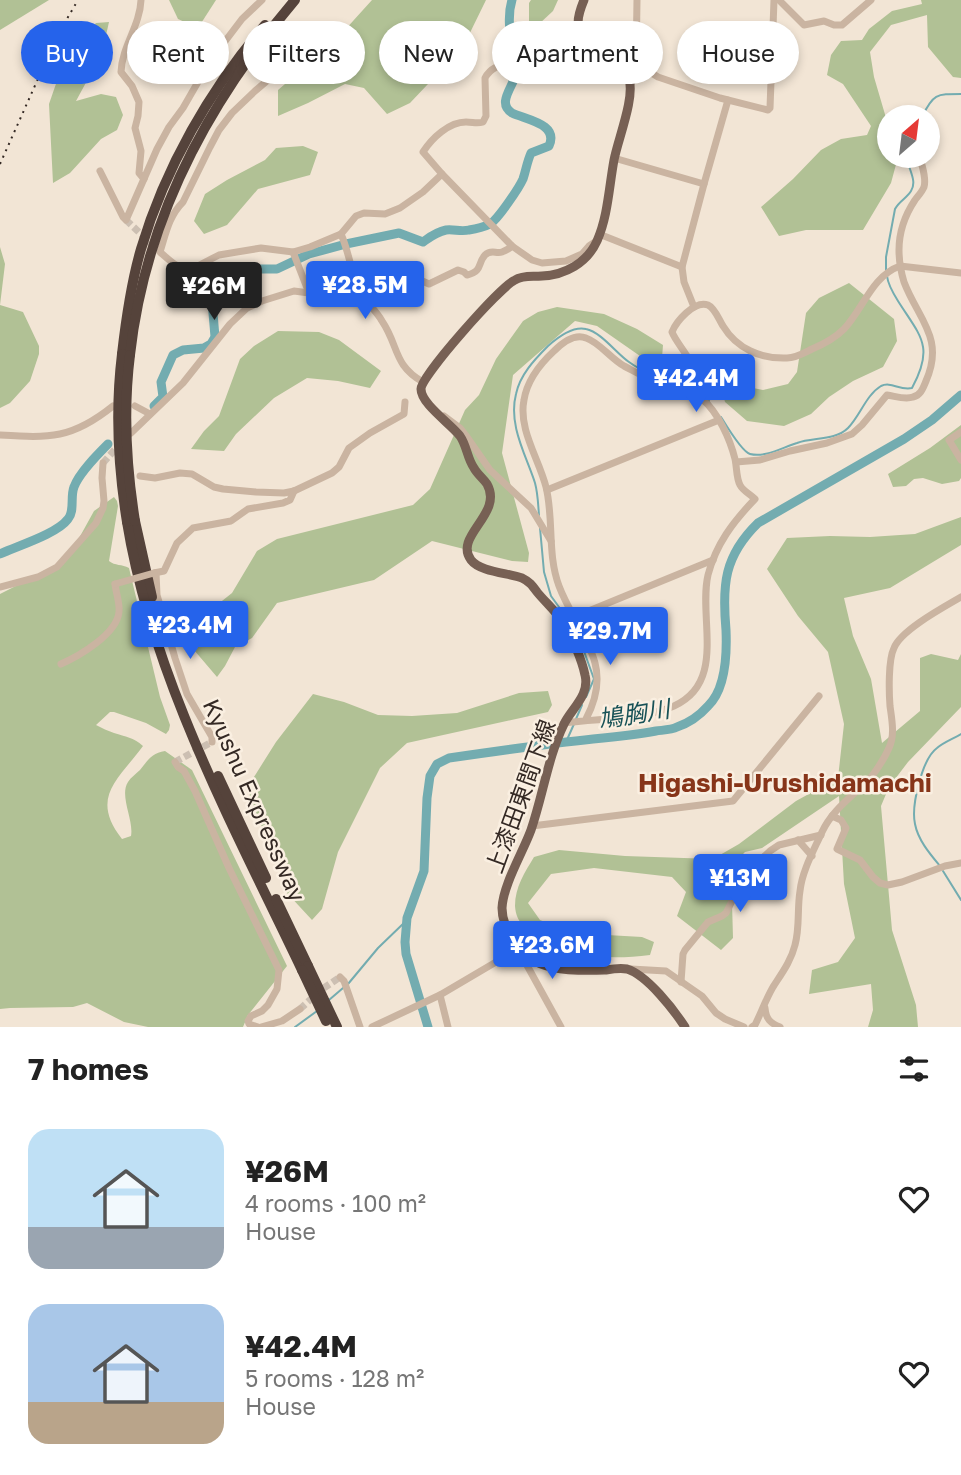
<!DOCTYPE html>
<meta charset="utf-8">
<style>
:root{--surface:#fff;--page:#f2f2f2;--text:#222;--muted:#767676;--accent:#2563eb}
body{margin:0;font-family:"Golos Text","Noto Sans JP",sans-serif;background:var(--page);color:var(--text);height:100vh;display:flex;flex-direction:column;font-size:26px;white-space:nowrap}
*{box-sizing:border-box;margin:0}
p{font-size:23px;color:var(--muted)}
.icon{flex:none;width:38px;height:38px;fill:none;stroke:currentColor;stroke-width:2;stroke-linecap:round;stroke-linejoin:round}
.map{position:relative;height:1027px;overflow:hidden}
.panel{display:flex;flex-direction:column;background:var(--surface);flex:1}
.panel>*{flex:none}
.top-card{position:absolute;left:21px;top:21px;width:920px;height:63px;display:flex;gap:14px}
.needle{width:46px;rotate:28deg}
.controls{position:absolute;left:877px;top:105px;display:grid;gap:14px}
.controls a{display:grid;place-items:center;width:63px;height:63px;border-radius:50%;background:var(--surface);box-shadow:0 4px 10px #0003;font-size:35px}
.price{position:absolute;translate:-50% -60px;padding:0 16px;border-radius:7px;background:var(--accent);color:#fff;font-size:23px;line-height:46px;filter:drop-shadow(0 2px 4px #0008)}
.price::after{content:'';position:absolute;left:50%;top:42px;width:21px;height:16px;margin-left:-10px;background:inherit;clip-path:polygon(0 0,100% 0,50% 100%)}
.price.active{background:#222;color:#fff}
ul{padding:0;list-style:none}
li{display:flex;align-items:center;gap:21px;height:175px;padding:0 28px}
li span{display:grid;place-items:center;flex:none;width:196px;height:140px;border-radius:21px;color:#555}
li>.icon{margin-inline-start:auto}
span .icon{width:84px;height:84px;fill:#fffc;stroke-width:1}
li b{font-size:30px}
h2{display:flex;justify-content:space-between;align-items:center;height:84px;padding:0 28px;font-size:30px}
.tag{padding:0 24px;border-radius:32px;background:var(--surface);box-shadow:0 4px 10px #0003;font-size:24px;line-height:63px}
.tag.active{background:var(--accent);color:#fff}
.map>svg:first-child{display:block}
.green{fill:#b1c195}
.lines{fill:none;stroke-linecap:round;stroke-linejoin:round}
.stream{stroke:#73acb0;stroke-width:2}
.river{stroke:#73acb0;stroke-width:9}
.minor-tunnel{stroke:#ccbfb2;stroke-width:7;stroke-dasharray:7 3.5;stroke-linecap:butt}
.minor{stroke:#cab4a1;stroke-width:7}
.major{stroke:#776054;stroke-width:9}
.highway{stroke:#55433b;stroke-width:10}
.rail{stroke:#342924;stroke-width:2;stroke-dasharray:2 5;stroke-linecap:butt}
.minor-bridge{stroke:#cab4a1;stroke-width:7}
.highway-bridge{stroke:#55433b;stroke-width:10}
.labels{text-anchor:middle;dominant-baseline:central;stroke-width:5;stroke-linejoin:round;paint-order:stroke}
.street-label{font-size:23px;fill:#342924;stroke:#faefe1}
.water-label{font-size:24px;font-style:italic;fill:#185257;stroke:#faefe1}
.quarter-label{font-size:26px;font-weight:bold;fill:#873519;stroke:#faefe1}
</style>
<div class="map">
<svg width="961" height="1027" viewBox="0 0 961 1027">
<rect width="100%" height="100%" fill="#f2e5d5"/>
<!-- green -->
<g class="green">
<polygon points="0,0 49,0 0,30"/>
<polygon points="169,0 216,0 198,28 178,19"/>
<polygon points="372,0 486,0 463,47 410,103 387,114 364,88 345,84 308,103 278,116 278,90 334,42"/>
<polygon points="531,0 558,0 553,11 539,24 529,24 529,3"/>
<polygon points="921,0 961,0 961,78 953,77 928,47 927,15 891,25 870,52 874,77 889,128 889,156 897,156 898,157 891,183 863,230 806,230 779,236 761,207 793,179 821,150 841,139 867,135 871,126 843,84 827,75 831,55 841,41 862,40 869,29 892,11 922,4"/>
<polygon points="109,22 102,53 76,101 101,94 116,97 123,115 117,130 101,139 70,173 53,183 49,104 58,78 79,41 96,23"/>
<polygon points="303,146 318,152 310,175 258,189 227,225 204,234 194,221 205,194 227,180 265,160 276,148"/>
<polygon points="0,247 5,264 0,305 23,312 39,346 39,354 30,381 10,403 0,408"/>
<polygon points="849,283 894,319 897,341 883,367 853,381 829,397 811,414 784,426 747,421 725,402 718,375 743,386 763,390 788,384 797,372 806,313 819,298"/>
<polygon points="557,307 604,314 637,329 663,345 662,358 640,356 597,326 575,321 513,375 502,453 529,553 528,562 512,561 432,541 374,580 277,603 252,638 235,647 225,666 217,677 194,650 188,628 232,593 257,551 277,539 413,505 430,489 465,410 479,395 496,359 523,321 538,312"/>
<polygon points="278,331 319,332 339,340 381,371 370,388 338,381 307,378 274,398 236,434 224,451 191,449 204,431 219,416 240,359 254,346"/>
<polygon points="961,425 961,478 959,481 942,484 923,478 914,479 906,486 893,487 888,474 930,448"/>
<path d="M114,497l3,4 1,5 -9,55c6,5 13,3 20,7l31,129 10,28 -1,5 -3,4 -20,-11 -32,-11h-4l-14,13c6,3 12,6 18,8 12,4 19,4 29,13 -24,33 -54,51 -21,93l9,-3c3,-16 -12,-40 -3,-54 3,-5 8,-8 12,-12 8,-10 12,-17 25,-19l27,19 95,196 -39,49 -5,12h-95l-24,-5 -37,-19 -14,4 -63,1 -10,1v-415l67,-34 27,-49z"/>
<path d="M961,517v28l-71,43 -46,10 9,38 18,43 11,64 38,-32v-53l11,-4 27,6 3,-6v53l-53,55 -19,25 -8,19 11,124 24,75 2,22h-50l5,-17 -2,-26 -62,10 3,-24 26,-8 17,-24 -11,-54 -5,-88 -77,52 -17,4 -14,14 2,72 -12,12 -44,-34 9,-24 -14,-15 -78,-9 -43,6 -23,29 12,17 32,13 70,4 12,5 -4,13c-41,5 -74,3 -110,-17 -13,-7 -24,-15 -25,-32 0,-19 10,-34 19,-49l25,-7 66,6 88,3 26,-15 57,-43 42,-23 6,-54 -16,-72 -30,-36 -31,-47 20,-31 43,-2 40,1 45,-3z"/>
<polygon points="548,691 552,705 548,712 407,743 380,768 338,852 322,909 312,920 287,893 247,788 276,742 313,694 344,702 378,715 412,716 457,713 519,693"/>
</g>
<g class="lines">
<!-- stream -->
<g class="stream">
<path d="M922,117c11,-23 14,-23 39,-23"/>
<path d="M886,270v-13l9,-48c4,-8 12,-11 16,-18 7,-11 -4,-23 -4,-35"/>
<polyline points="689,385 702,392 709,401"/>
<path d="M721,417c5,8 21,35 29,37 16,4 33,-7 47,-11 16,-6 38,-2 51,-15 12,-12 18,-33 33,-42 10,-5 19,5 31,2 23,-42 8,-52 -14,-87 -5,-8 -10,-16 -11,-25"/>
<path d="M539,515c-1,-11 -1,-21 -4,-32 -9,-28 -27,-58 -19,-89 4,-19 18,-34 32,-48 10,-9 25,-20 38,-17 15,3 31,25 43,33 16,12 36,16 55,21"/>
<polyline points="540,528 544,572 551,596 577,632 594,679 586,697"/>
<polyline points="576,719 582,705"/>
<polyline points="566,742 574,724"/>
<path d="M940,866c-10,-12 -22,-26 -25,-42 -4,-18 7,-65 22,-76 7,-6 16,-9 24,-14"/>
<polyline points="943,871 961,900"/>
<polyline points="348,984 378,948 406,921"/>
<polyline points="329,1000 343,988"/>
<polyline points="295,1027 317,1011"/>
</g>
<!-- river -->
<g class="river">
<path d="M154,406l9,-9 -2,-15 12,-27 10,-5 21,-2 7,-4 4,-7 -3,-36 15,-22 13,-10h37l32,-15 37,-10 53,-11 24,9c7,-5 13,-10 23,-12 8,-1 15,2 23,0 7,-1 15,-3 21,-6 8,-5 29,-36 33,-45 3,-9 4,-17 8,-26l18,-7c10,-22 -22,-26 -37,-33 -16,-10 2,-27 4,-40 0,-8 -2,-15 -3,-23 -3,-16 -6,-34 -1,-50"/>
<path d="M0,554c17,-8 57,-20 68,-35 7,-8 2,-22 6,-32 5,-14 23,-32 34,-43"/>
<path d="M428,1027l-22,-73 -1,-12 2,-24 17,-47 3,-73 3,-22 7,-12 12,-6c48,-7 96,-14 144,-19 21,-2 42,-4 63,-8 7,-1 15,-1 21,-4 12,-4 23,-12 31,-21 18,-17 19,-52 18,-76 -4,-45 -2,-74 32,-107l146,-84 28,-19 29,-25"/>
</g>
<!-- minor-tunnel -->
<g class="minor-tunnel">
<polyline points="126,220 156,248"/>
<polyline points="103,463 118,446"/>
<polyline points="175,762 212,742"/>
<polyline points="300,1009 321,990 340,977"/>
</g>
<!-- minor -->
<g class="minor">
<path d="M141,0c-1,26 -19,46 -20,72l11,14 7,16 -1,14 -3,12 6,23 -2,22 5,6"/>
<polyline points="779,0 804,25 824,21 834,25 842,25 871,0"/>
<path d="M328,30l-10,11 -36,27 -27,23 -23,22 -13,17 -9,17 -27,55c-14,14 -17,31 -23,50 8,7 19,18 30,18l29,-15 42,-7 32,4 17,-5 31,-13 15,-18 8,-3 21,1 15,-6 23,-16 19,-18 70,72 20,14 10,3 24,-2 16,-7 7,-8 9,-6"/>
<polyline points="616,51 658,77 720,98 768,110 770,108 774,0"/>
<polyline points="631,83 635,78 636,67 637,0"/>
<polyline points="928,126 929,123"/>
<polyline points="614,158 704,184"/>
<polyline points="100,171 123,217 126,220 157,149 169,127 183,108 202,75 223,44 242,19 262,0"/>
<path d="M442,174l-19,-22c9,-14 26,-30 43,-30 7,0 11,2 17,0l3,-6 -1,-38c7,-14 25,-15 38,-21l11,-18 12,2 6,-6h9l17,-9"/>
<path d="M341,234c8,18 10,38 18,56 5,11 17,20 23,31 17,25 11,44 41,61"/>
<polyline points="599,234 682,267"/>
<polyline points="293,252 309,293 360,293"/>
<path d="M364,297l14,-3 24,-17 16,2 11,5 29,-14 6,2 3,3c16,-4 10,-11 18,-20 6,-6 11,-1 17,-3 3,-1 8,-4 10,-6"/>
<polyline points="694,307 684,282 682,267 704,184 728,100"/>
<path d="M684,390c3,-5 7,-10 8,-16 4,-12 -15,-29 -20,-42 4,-10 22,-32 36,-27 7,3 11,15 15,21 14,23 38,33 64,32 9,0 17,-5 25,-9 12,-5 23,-11 32,-20 19,-20 28,-53 56,-63l61,7"/>
<polyline points="135,406 150,414"/>
<polyline points="444,416 460,428 467,437 490,470 531,508 551,541"/>
<polyline points="961,432 949,440 961,460"/>
<polyline points="131,433 183,383 230,324 247,308 262,301 294,291 309,293"/>
<path d="M0,435c50,3 72,4 113,-29"/>
<path d="M736,462l24,-2 30,-9 37,-8 25,-9 10,-9 25,-30c8,1 18,5 26,2 8,-2 10,-9 13,-16 19,-43 -8,-62 -22,-99 -3,-10 -5,-21 -5,-32 0,-18 6,-35 16,-50 3,-4 7,-8 9,-13 3,-10 -3,-22 -4,-31"/>
<polyline points="140,476 155,478 180,473 192,474 214,487 223,489 256,492 284,493 294,491 332,473 339,467 349,448 370,433 404,414 405,402"/>
<polyline points="547,490 719,420"/>
<polyline points="154,573 164,571 177,543 193,528 231,521 248,509 283,503 290,500 294,491"/>
<polyline points="156,573 157,595 175,658 187,694 212,737 212,742"/>
<polyline points="0,587 38,577 57,567 96,523 103,508 104,501 102,478 103,463"/>
<polyline points="574,617 713,560"/>
<path d="M61,664c18,-8 56,-30 58,-52 1,-9 -3,-19 -4,-28"/>
<path d="M564,723c35,-5 78,-3 110,-17 53,-24 24,-88 34,-131 8,-31 25,-53 47,-76 -5,-5 -12,-8 -15,-14 -4,-8 -3,-18 -5,-26 -5,-20 -17,-47 -33,-60 -14,-12 -37,-14 -54,-21 -8,-3 -16,-8 -24,-12 -13,-7 -25,-24 -38,-28 -12,-5 -24,5 -32,13 -14,13 -27,30 -30,49 -6,29 15,59 22,87 8,32 1,67 13,99 10,27 29,50 36,77 5,19 0,39 -9,56"/>
<polyline points="175,762 178,767 184,771 195,791 229,868 279,970 277,989 268,1005 262,1011 251,1016 248,1021 249,1024 258,1027"/>
<polyline points="832,816 841,820 846,828 837,849 860,860 873,877 880,883 888,885 902,882 945,866 961,863"/>
<polyline points="532,826 733,801 819,696"/>
<polyline points="798,840 812,856"/>
<polyline points="631,969 666,971 702,996 716,1013 725,1019 744,1027"/>
<polyline points="340,977 344,981 360,1027"/>
<polyline points="681,982 683,954 685,950 708,922 722,916 726,913 737,891 745,883 756,864 770,851 779,845 821,835"/>
<path d="M765,1008c1,11 5,15 15,19"/>
<polyline points="261,1027 282,1021 300,1009"/>
<polyline points="372,1027 440,995"/>
<polyline points="448,1027 440,995 518,949 561,1027"/>
<path d="M752,1027l3,-2c6,-12 11,-26 18,-38 9,-14 18,-26 22,-42 5,-18 2,-36 5,-54 2,-20 14,-41 22,-59 11,-24 33,-37 50,-56 6,-8 13,-19 17,-28 6,-13 3,-27 1,-42 -1,-13 -2,-46 4,-58 7,-18 50,-41 67,-51"/>
</g>
<!-- major -->
<path class="major" d="M584,0c-10,24 -9,32 15,43 4,2 9,3 13,6 7,6 14,21 17,30 6,19 -11,60 -15,81 -5,27 -6,56 -17,81 -10,22 -32,34 -55,35 -10,1 -19,-1 -27,4 -15,7 -94,96 -94,109 0,15 30,35 39,47 7,10 7,22 14,32 3,6 9,10 13,16 17,30 -34,52 -16,76 9,12 38,13 51,18 8,4 10,7 15,14 9,11 20,20 27,32 8,13 18,36 21,51 5,20 -13,33 -21,49 -16,33 -21,71 -33,106 -8,22 -28,55 -29,78 0,11 5,23 11,32 18,33 61,31 93,30 6,-1 15,-2 21,-1 20,6 47,41 58,58"/>
<!-- highway -->
<g class="highway">
<path d="M122,354c4,-35 9,-71 19,-105 24,-81 69,-160 124,-224"/>
<path d="M130,355c15,-136 77,-252 165,-355"/>
<polyline points="135,521 152,597"/>
<path d="M127,522c25,155 108,307 175,448"/>
<polyline points="218,776 266,878"/>
<polyline points="276,899 308,966"/>
</g>
<!-- rail -->
<polyline class="rail" points="0,164 58,34 78,0"/>
<!-- minor-bridge -->
<polyline class="minor-bridge" points="115,584 154,573"/>
<!-- highway-bridge -->
<g class="highway-bridge">
<path d="M122,354c-7,57 -4,112 5,168"/>
<path d="M130,355c-7,56 -4,110 5,166"/>
<polyline points="308,966 337,1027"/>
<polyline points="302,970 326,1021"/>
</g>
</g>
<g class="labels">
<!-- street labels -->
<g class="street-label">
<text transform="translate(520 796) rotate(-70)">上漆田東間下線</text>
<text transform="translate(255 800) rotate(66)">Kyushu Expressway</text>
</g>
<!-- water labels -->
<g class="water-label">
<text transform="translate(634 713) rotate(-9)">鳩胸川</text>
</g>
<!-- quarter labels -->
<g class="quarter-label">
<text x="785" y="782">Higashi-Urushidamachi</text>
</g>
</g>
</svg>
<div class="controls">
<a><svg class="needle" viewBox="-14 -14 28 28"><path d="M0-13l5 13h-10z" fill="#e53935"/><path d="M0 13l5-13h-10z" fill="#767676"/></svg></a>
</div>
<b class="price" style="left:365px;top:321px">¥28.5M</b>
<b class="price active" style="left:214px;top:322px">¥26M</b>
<b class="price" style="left:696px;top:414px">¥42.4M</b>
<b class="price" style="left:190px;top:661px">¥23.4M</b>
<b class="price" style="left:610px;top:667px">¥29.7M</b>
<b class="price" style="left:740px;top:914px">¥13M</b>
<b class="price" style="left:552px;top:981px">¥23.6M</b>
<div class="top-card">
<a class="tag active">Buy</a>
<a class="tag">Rent</a>
<a class="tag">Filters</a>
<a class="tag">New</a>
<a class="tag">Apartment</a>
<a class="tag">House</a>
</div>
</div>
<section class="panel">
<h2>7 homes<svg class="icon" aria-label="filters" viewBox="0 0 24 24"><path d="M4 7h16M4 17h16"/><circle cx="9" cy="7" r="2"/><circle cx="15" cy="17" r="2"/></svg></h2>
<ul>
<li><span style="background:linear-gradient(#bfe0f5 70%,#9aa5b1 0)"><svg class="icon" aria-label="home" viewBox="0 0 24 24"><path d="M3 11l9-7 9 7M6 9v11h12V9"/></svg></span><div><b>¥26M</b><p>4 rooms · 100 m²</p><p>House</p></div><svg class="icon" aria-label="heart" viewBox="0 0 24 24"><path d="M12 20l-8-8c-3-5 5-10 8-4 3-6 11-1 8 4z"/></svg></li>
<li><span style="background:linear-gradient(#a9c7e8 70%,#b9a48a 0)"><svg class="icon" aria-label="home" viewBox="0 0 24 24"><path d="M3 11l9-7 9 7M6 9v11h12V9"/></svg></span><div><b>¥42.4M</b><p>5 rooms · 128 m²</p><p>House</p></div><svg class="icon" aria-label="heart" viewBox="0 0 24 24"><path d="M12 20l-8-8c-3-5 5-10 8-4 3-6 11-1 8 4z"/></svg></li>
</ul>
</section>
